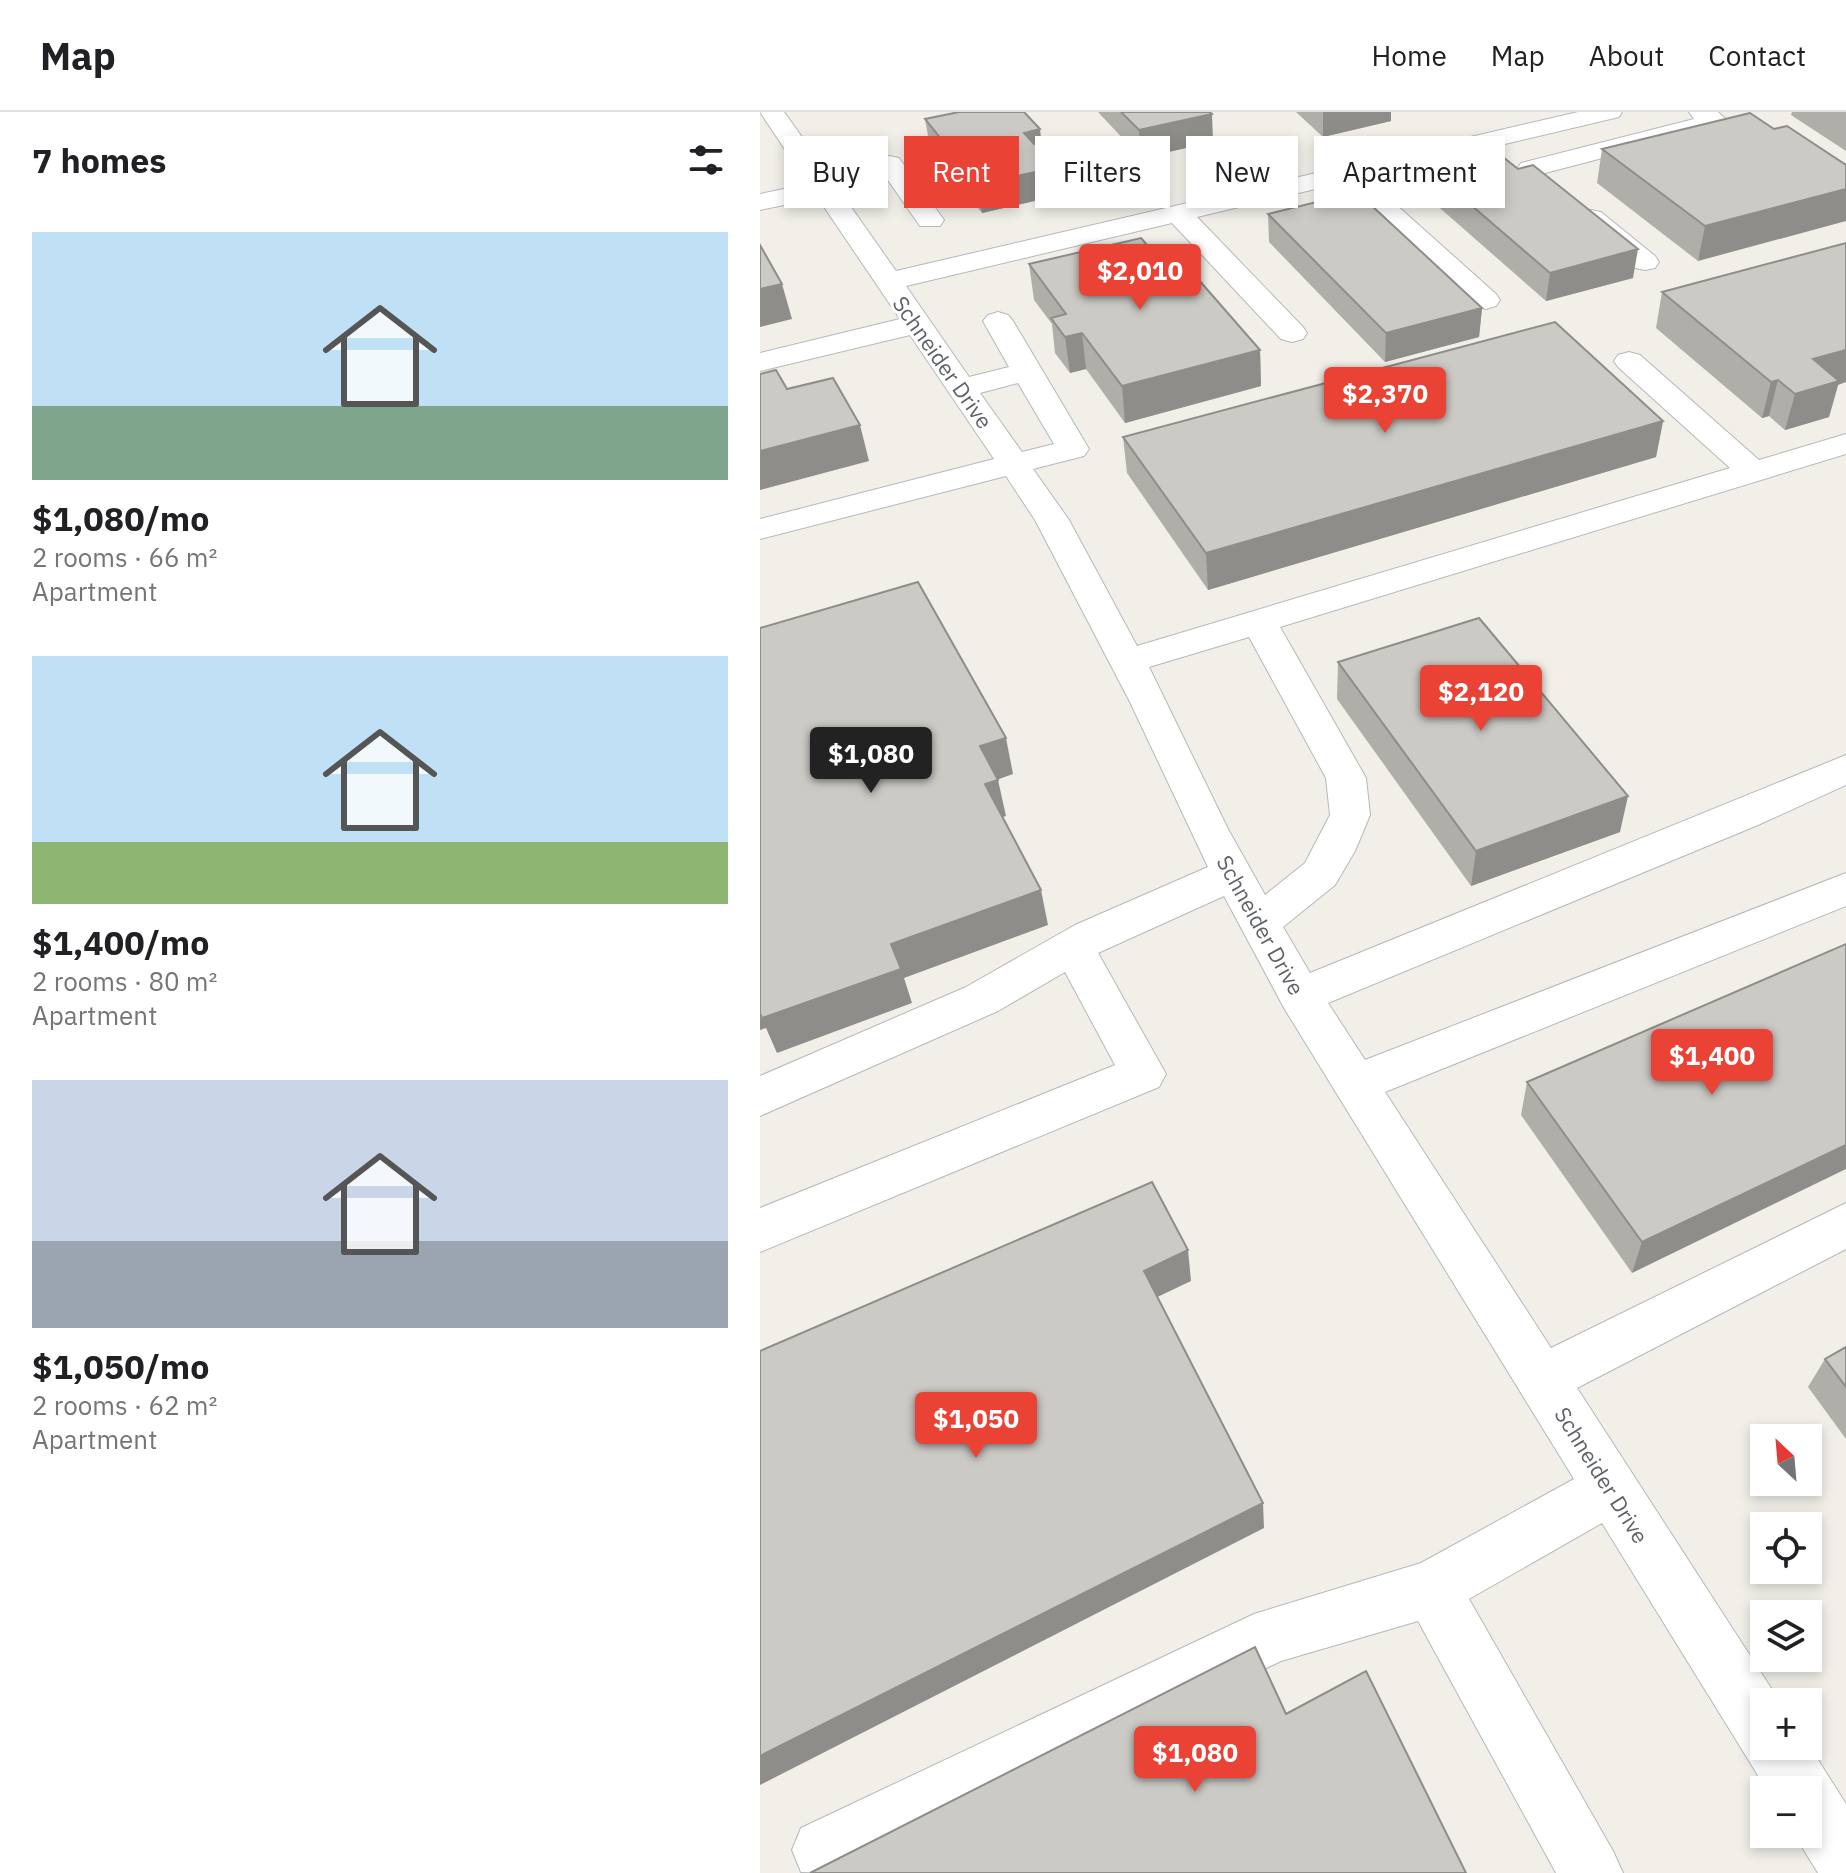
<!DOCTYPE html>
<meta charset="utf-8">
<style>
:root{--surface:#fff;--page:#f2f2f2;--text:#202124;--muted:#757577;--line:#e0e0e0;--accent:#ea4335}
body{margin:0;font-family:"IBM Plex Sans",sans-serif;background:var(--page);color:var(--text);height:100vh;display:flex;flex-direction:column;font-size:30px;white-space:nowrap}
*{box-sizing:border-box;margin:0}
p{font-size:26px;color:var(--muted)}
.icon{flex:none;width:44px;height:44px;fill:none;stroke:currentColor;stroke-width:2;stroke-linecap:round;stroke-linejoin:round}
.map{position:relative;flex:1;overflow:hidden}
.drawer{display:flex;flex-direction:column;background:var(--surface);width:760px}
.drawer>*{flex:none}
.banner{position:absolute;left:24px;top:24px;width:760px;height:72px;display:flex;gap:16px}
.needle{width:52px;rotate:334deg}
.fabs{position:absolute;left:990px;top:1312px;display:grid;gap:16px}
.fabs a{display:grid;place-items:center;width:72px;height:72px;border-radius:0px;background:var(--surface);box-shadow:0 4px 12px #0003;font-size:40px}
.price{position:absolute;translate:-50% -68px;padding:0 18px;border-radius:8px;background:var(--accent);color:#fff;font-size:26px;line-height:52px;filter:drop-shadow(0 2px 4px #0008)}
.price::after{content:'';position:absolute;left:50%;top:48px;width:24px;height:18px;margin-left:-12px;background:inherit;clip-path:polygon(0 0,100% 0,50% 100%)}
.price.active{background:#222;color:#fff}
ul{padding:0;list-style:none}
li{display:grid;align-content:center;gap:16px;height:424px;padding:0 32px}
li span{display:grid;place-items:center;height:248px;border-radius:0px;color:#555}
li>.icon{margin-inline-start:auto}
span .icon{width:144px;height:144px;fill:#fffc;stroke-width:1}
li b{font-size:34px}
h2{display:flex;justify-content:space-between;align-items:center;height:96px;padding:0 32px;font-size:34px}
.pill{padding:0 28px;border-radius:0px;background:var(--surface);box-shadow:0 4px 12px #0003;font-size:28px;line-height:72px}
.pill.active{background:var(--accent);color:#fff}
header{display:flex;align-items:center;gap:48px;box-sizing:border-box;height:112px;padding:0 40px;background:var(--surface);border-bottom:2px solid var(--line)}
header strong{font-size:38px}
nav{display:flex;gap:44px;margin-inline-start:auto;font-size:28px}
main{display:flex;flex:1;min-height:0}
.map>svg:first-child{display:block}
.lines{fill:none;stroke-linecap:round;stroke-linejoin:round}
.minor-casing{stroke:#b5b8bc;stroke-width:2}
.minor{fill:#fff;fill-rule:evenodd}
.wall{fill:#afaea9}
.shaded-wall{fill:#8f8d8a}
.building{fill:#cccac5;stroke:#8f8d8a;stroke-width:2}
.labels{text-anchor:middle;dominant-baseline:central;stroke-width:6;stroke-linejoin:round;paint-order:stroke}
.street-label{font-size:22px;fill:#5f6368;stroke:#fff}
</style>
<header>
<strong>Map</strong>
<nav><a>Home</a><a>Map</a><a>About</a><a>Contact</a></nav>
</header>
<main>
<section class="drawer">
<h2>7 homes<svg class="icon" aria-label="filters" viewBox="0 0 24 24"><path d="M4 7h16M4 17h16"/><circle cx="9" cy="7" r="2"/><circle cx="15" cy="17" r="2"/></svg></h2>
<ul>
<li><span style="background:linear-gradient(#bfe0f5 70%,#7fa58c 0)"><svg class="icon" aria-label="home" viewBox="0 0 24 24"><path d="M3 11l9-7 9 7M6 9v11h12V9"/></svg></span><div><b>$1,080/mo</b><p>2 rooms · 66 m²</p><p>Apartment</p></div></li>
<li><span style="background:linear-gradient(#bfe0f5 75%,#8fb573 0)"><svg class="icon" aria-label="home" viewBox="0 0 24 24"><path d="M3 11l9-7 9 7M6 9v11h12V9"/></svg></span><div><b>$1,400/mo</b><p>2 rooms · 80 m²</p><p>Apartment</p></div></li>
<li><span style="background:linear-gradient(#c9d6e8 65%,#9aa5b1 0)"><svg class="icon" aria-label="home" viewBox="0 0 24 24"><path d="M3 11l9-7 9 7M6 9v11h12V9"/></svg></span><div><b>$1,050/mo</b><p>2 rooms · 62 m²</p><p>Apartment</p></div></li>
</ul>
</section>
<div class="map">
<svg width="1086" height="1761" viewBox="0 0 1086 1761">
<rect width="100%" height="100%" fill="#f1efe8"/>
<g class="lines">
<defs>
<g id="minor">
<path d="M0,0h24l38,53 68,-9 9,2 45,62 -4,6h-20l-37,-53 -51,7 64,91 682,-159h44l-3,5 -254,60 131,117 4,6 -4,6 -10,3 -10,-3 -135,-123 -144,34 106,110 4,6 -4,6 -11,3 -11,-3 -109,-116 -266,63 63,91 40,-10 -26,-46 5,-6 10,-3 10,3 5,6 76,128 -5,7 -51,13 36,51 68,126 593,-178 -112,-101 -4,-6 4,-6 11,-3 11,3 119,105 87,-26v20l-566,173 86,151 4,37 -15,36 -20,34 -52,42 27,46 536,-218v30l-88,40 -430,178 37,57 481,-187v33l-461,186 166,256 295,-145v46l-269,139 203,314h-16v44l44,-2 38,60v69h-28l-24,-39h14v-44h-41l-165,-267 -133,76 144,252 10,22h-67l-138,-252 -137,40 -438,212 -42,-1 -9,-22 9,-22 453,-214 167,-51 153,-84 -290,-471 -60,-112 -126,57 68,121 -7,13 -399,165v-44l355,-143 -50,-93 -67,39 -238,105v-40l206,-89 109,-62 133,-58 -78,-165 -95,-182 -29,-44 -246,63v-20l234,-60 -84,-124 -150,36v-18l140,-34 -82,-121 -58,12v-16l48,-10zM258,271l36,61 -32,8 -42,-59zM489,525l77,141 4,37 -25,48 -40,32 -37,-66 -79,-162z"/>
<polygon points="929,0 958,0 968,9 964,14 770,65 761,63 757,57 761,51 934,7"/>
<polygon points="831,98 841,100 895,144 899,150 895,156 885,158 875,156 821,112 817,106 821,100"/>
</g>
</defs>
<!-- minor casing -->
<use href="#minor" class="minor-casing"/>
<!-- minor -->
<use href="#minor" class="minor"/>
</g>
<!-- wall -->
<g class="wall">
<polygon points="338,0 450,0 453,30 381,46"/>
<polygon points="536,0 631,0 631,9 563,25"/>
<polygon points="1032,0 1086,0 1086,39 1031,3"/>
<polygon points="990,1 938,149 837,71 842,37"/>
<polygon points="165,7 281,31 303,45 306,73 299,75 300,83 222,101 170,35"/>
<polygon points="675,62 873,166 786,189 673,90"/>
<polygon points="508,102 722,196 719,225 625,250 509,130"/>
<polygon points="269,152 414,164 500,238 501,274 365,311 326,257 310,261 295,241 292,212 274,188"/>
<polygon points="902,180 1078,273 1069,305 1025,318 1009,304 1002,306 896,216"/>
<polygon points="903,309 896,345 448,478 367,361 363,325"/>
<polygon points="578,550 860,720 711,774 577,587"/>
<polygon points="1086,832 872,1161 761,1003 767,970"/>
<polygon points="1086,1235 1086,1327 1048,1275 1065,1247"/>
</g>
<!-- shaded-wall -->
<g class="shaded-wall">
<polygon points="563,0 631,0 631,9 563,25"/>
<polygon points="452,2 453,30 381,46 379,18"/>
<polygon points="280,17 283,45 264,21"/>
<polygon points="303,45 306,73 299,75 300,83 222,101 218,73 291,48"/>
<polygon points="1086,77 1086,109 938,149 945,114"/>
<polygon points="878,137 873,166 786,189 790,161"/>
<polygon points="22,172 32,207 0,215 0,177"/>
<polygon points="722,196 719,225 625,250 626,221"/>
<polygon points="322,221 326,257 310,261 305,225"/>
<polygon points="500,238 501,274 365,311 362,274"/>
<polygon points="1086,238 1086,270 1078,273 1069,305 1025,318 1035,282 1053,247"/>
<polygon points="1018,268 1009,304 1002,306 1011,270"/>
<polygon points="903,309 896,345 448,478 446,441"/>
<polygon points="100,313 109,349 0,378 0,339"/>
<polygon points="246,626 253,662 228,671 220,634"/>
<polygon points="238,668 246,704 233,708 225,672"/>
<polygon points="868,684 860,720 711,774 716,739"/>
<polygon points="281,778 288,813 144,866 152,891 17,941 6,916 0,918 0,897 131,832"/>
<polygon points="1086,1033 1086,1057 872,1161 882,1130"/>
<polygon points="428,1138 431,1169 389,1189 384,1159"/>
<polygon points="503,1391 504,1416 0,1673 0,1644"/>
</g>
<!-- building -->
<g class="building">
<polygon points="199,0 264,0 280,17 264,21 274,32 288,29 303,45 291,48 297,55 218,73 165,7"/>
<polygon points="361,0 450,0 452,2 379,18"/>
<polygon points="990,1 1014,17 1027,14 1086,53 1086,77 945,114 842,37"/>
<polygon points="743,45 758,57 773,53 878,137 790,161 675,62"/>
<polygon points="597,80 722,196 626,221 508,102"/>
<polygon points="381,126 414,164 431,159 500,238 362,274 322,221 305,225 291,206 306,202 269,152"/>
<polygon points="1086,131 1086,238 1053,247 1079,269 1035,282 1018,268 1011,270 902,180"/>
<polygon points="0,133 22,172 0,177"/>
<polygon points="795,210 903,309 446,441 363,325"/>
<polygon points="16,258 27,277 73,266 100,313 0,339 0,262"/>
<polygon points="158,470 246,626 220,634 238,668 225,672 281,778 131,832 141,857 2,906 0,901 0,516"/>
<polygon points="719,506 868,684 716,739 578,550"/>
<polygon points="1086,832 1086,1033 882,1130 767,970"/>
<polygon points="392,1070 428,1138 384,1159 503,1391 0,1644 0,1239"/>
<polygon points="1086,1235 1086,1275 1065,1247"/>
<polygon points="495,1535 526,1602 606,1559 706,1761 50,1761"/>
</g>
<g class="labels">
<!-- street labels -->
<g class="street-label">
<text transform="translate(183 250) rotate(55)">Schneider Drive</text>
<text transform="translate(501 813) rotate(61)">Schneider Drive</text>
<text transform="translate(842 1363) rotate(58)">Schneider Drive</text>
</g>
</g>
</svg>
<div class="fabs">
<a><svg class="needle" viewBox="-14 -14 28 28"><path d="M0-13l5 13h-10z" fill="#e53935"/><path d="M0 13l5-13h-10z" fill="#757577"/></svg></a>
<a><svg class="icon" aria-label="locate" viewBox="0 0 24 24"><circle cx="12" cy="12" r="6"/><path d="M12 2v4M12 18v4M2 12h4M18 12h4"/></svg></a>
<a><svg class="icon" aria-label="layers" viewBox="0 0 24 24"><path d="M12 4l9 5-9 5-9-5zM3 14l9 5 9-5"/></svg></a>
<a>+</a>
<a>−</a>
</div>
<b class="price" style="left:380px;top:200px">$2,010</b>
<b class="price" style="left:625px;top:323px">$2,370</b>
<b class="price" style="left:721px;top:621px">$2,120</b>
<b class="price active" style="left:111px;top:683px">$1,080</b>
<b class="price" style="left:952px;top:985px">$1,400</b>
<b class="price" style="left:216px;top:1348px">$1,050</b>
<b class="price" style="left:435px;top:1682px">$1,080</b>
<div class="banner">
<a class="pill">Buy</a>
<a class="pill active">Rent</a>
<a class="pill">Filters</a>
<a class="pill">New</a>
<a class="pill">Apartment</a>
</div>
</div>
</main>
